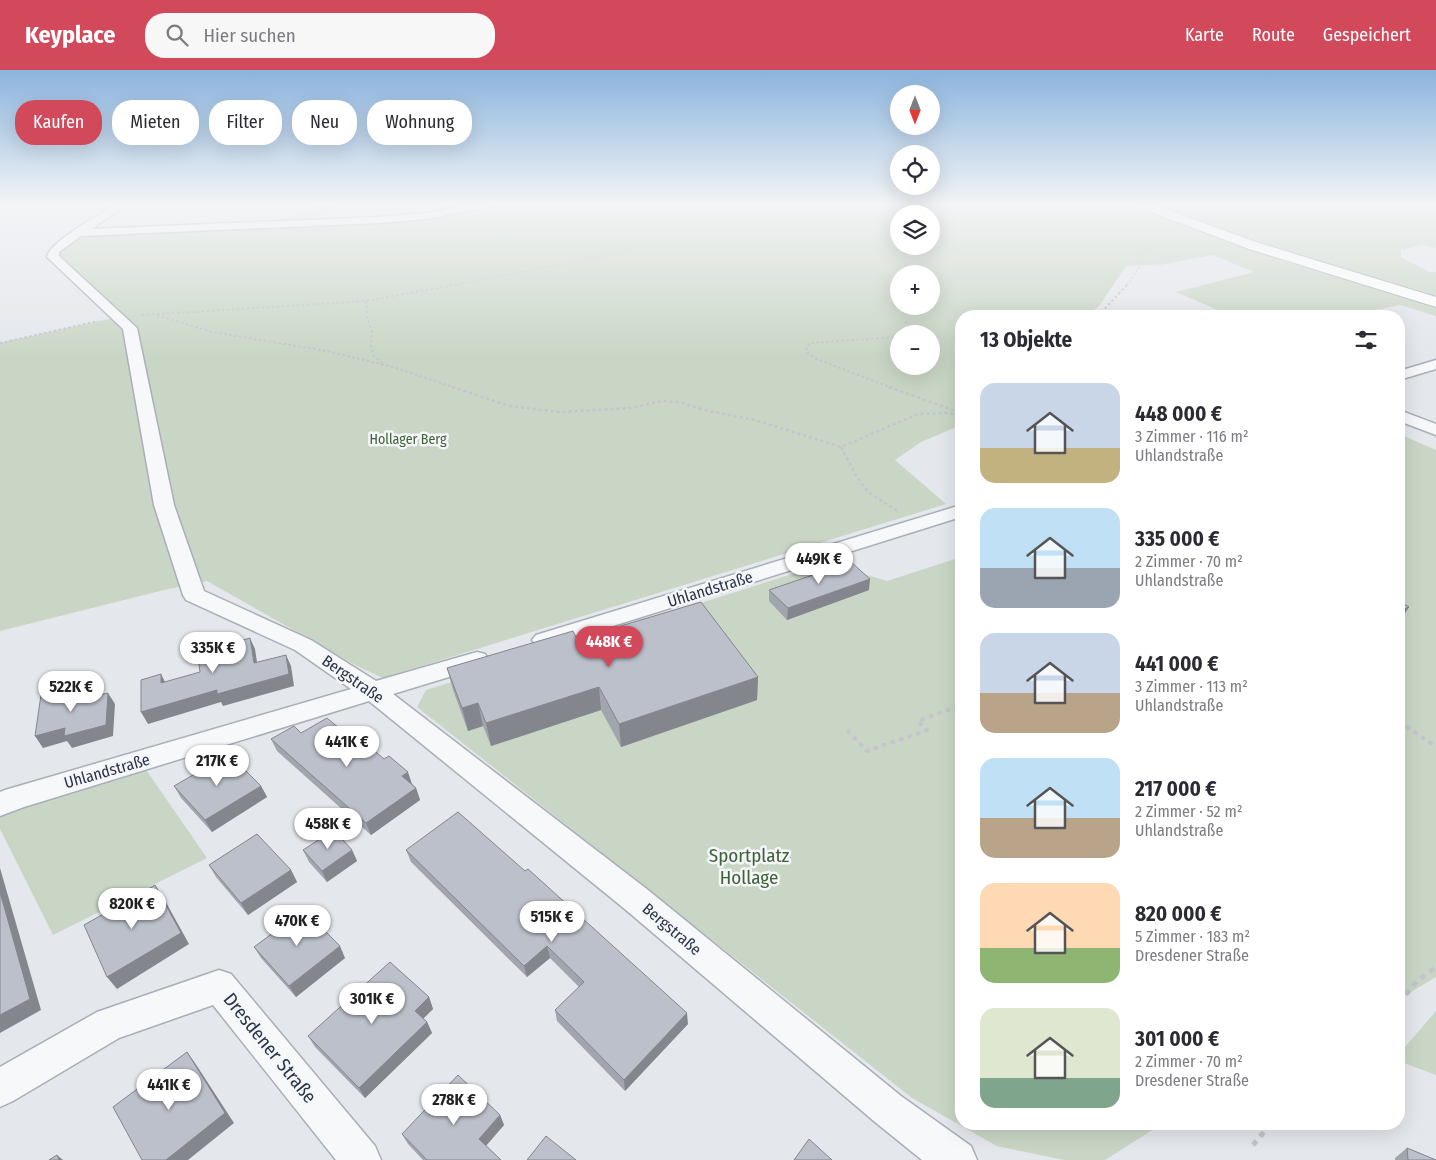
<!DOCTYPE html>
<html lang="de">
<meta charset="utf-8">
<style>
:root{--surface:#fff;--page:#f7f7f7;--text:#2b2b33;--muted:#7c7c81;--accent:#d1495b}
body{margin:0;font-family:"Fira Sans Condensed",sans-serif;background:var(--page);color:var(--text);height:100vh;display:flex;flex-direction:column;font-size:19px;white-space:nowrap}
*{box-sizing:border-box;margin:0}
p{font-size:16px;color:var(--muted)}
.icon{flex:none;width:28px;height:28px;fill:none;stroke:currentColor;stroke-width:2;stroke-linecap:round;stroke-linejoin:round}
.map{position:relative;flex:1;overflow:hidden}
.drawer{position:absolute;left:955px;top:240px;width:450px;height:820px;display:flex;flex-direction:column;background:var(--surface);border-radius:20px;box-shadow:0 5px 20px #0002}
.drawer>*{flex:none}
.top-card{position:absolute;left:15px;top:30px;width:475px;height:45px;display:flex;gap:10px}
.needle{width:32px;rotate:180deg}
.fabs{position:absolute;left:890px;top:15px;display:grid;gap:10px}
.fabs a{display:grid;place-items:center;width:50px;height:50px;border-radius:50%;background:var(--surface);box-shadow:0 5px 20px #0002;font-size:25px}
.price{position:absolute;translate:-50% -42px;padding:0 11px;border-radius:18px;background:#fff;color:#222;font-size:16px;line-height:32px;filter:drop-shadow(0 1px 2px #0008)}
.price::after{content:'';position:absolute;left:50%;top:30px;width:15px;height:11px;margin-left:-8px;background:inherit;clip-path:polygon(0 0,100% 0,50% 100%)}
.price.active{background:var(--accent);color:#fff}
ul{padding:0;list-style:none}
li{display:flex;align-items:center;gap:15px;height:125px;padding:0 25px}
li span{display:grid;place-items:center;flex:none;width:140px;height:100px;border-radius:15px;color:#555}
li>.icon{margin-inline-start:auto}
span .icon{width:60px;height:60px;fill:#fffc;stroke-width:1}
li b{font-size:21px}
h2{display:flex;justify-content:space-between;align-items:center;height:60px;padding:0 25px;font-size:21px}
.chip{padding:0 18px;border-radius:20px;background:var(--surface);box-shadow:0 5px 20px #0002;font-size:18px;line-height:45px}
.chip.active{background:var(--accent);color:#fff}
header{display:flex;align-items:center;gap:30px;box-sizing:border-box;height:70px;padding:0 25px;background:var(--accent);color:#fff}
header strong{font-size:24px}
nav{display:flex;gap:28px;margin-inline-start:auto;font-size:18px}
.search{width:350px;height:45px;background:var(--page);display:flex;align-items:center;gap:12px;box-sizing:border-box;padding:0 18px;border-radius:20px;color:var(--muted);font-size:19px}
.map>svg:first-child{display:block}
.green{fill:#c9d6c5;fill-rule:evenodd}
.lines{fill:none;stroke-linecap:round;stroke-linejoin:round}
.street-casing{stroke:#a9aeb7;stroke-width:3}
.secondary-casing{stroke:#a9aeb7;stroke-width:2}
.path-far4{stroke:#c2c5cb;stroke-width:1;stroke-dasharray:2 2;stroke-linecap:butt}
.path-far3{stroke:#c2c5cb;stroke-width:2;stroke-dasharray:2.5 2.5;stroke-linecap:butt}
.path-far2{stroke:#c2c5cb;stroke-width:2.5;stroke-dasharray:3 3;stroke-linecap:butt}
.path-far1{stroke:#c2c5cb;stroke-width:4;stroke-dasharray:4.5 4.5;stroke-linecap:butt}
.path{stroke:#c2c5cb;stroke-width:5;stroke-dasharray:5.5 5.5;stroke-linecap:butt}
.street{fill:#f7f8fa;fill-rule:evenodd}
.secondary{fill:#fff;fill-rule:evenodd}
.wall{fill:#a1a5ae}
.shaded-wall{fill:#83868d}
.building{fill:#bbc0ca;stroke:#83868d}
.labels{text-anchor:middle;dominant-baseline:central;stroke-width:5;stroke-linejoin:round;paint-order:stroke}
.far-park-label{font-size:14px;fill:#3f6138;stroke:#f4f6f9}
.street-label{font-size:16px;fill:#2b3445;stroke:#f4f6f9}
.near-park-label{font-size:19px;fill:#3f6138;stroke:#f4f6f9}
.near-street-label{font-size:19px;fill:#2b3445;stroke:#f4f6f9}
</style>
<header>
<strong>Keyplace</strong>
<div class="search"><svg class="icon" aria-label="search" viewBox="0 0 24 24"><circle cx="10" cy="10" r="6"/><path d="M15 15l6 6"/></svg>Hier suchen</div>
<nav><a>Karte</a><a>Route</a><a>Gespeichert</a></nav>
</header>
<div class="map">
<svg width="1436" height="1090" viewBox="0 0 1436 1090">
<rect width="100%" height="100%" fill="#e4e7ec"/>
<!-- green -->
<g class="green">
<path d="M309,133h25v2l14,1 -18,3 -29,14 58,-1 135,-19h629l166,60 147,43v10l-36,-11 -57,11h-111l-56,-24 78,-20 -41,-17 -54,10 -33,1 -27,40 -12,10h-126v109l-40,17 -26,18 51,44 -563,174 -26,-12 -150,-85 -43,9 -164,41v-288l118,-26 -65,-60 24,-24 190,-10 28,-7 13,-7zM899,144h32v32h-32zM899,204h32v32h-32zM899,264h32v32h-32z"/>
<polygon points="1137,133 1436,133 1436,178 1422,175 1401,180 1401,187 1429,202 1436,202 1436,228 1374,210"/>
<polygon points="1399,364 1436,380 1436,907 1399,929"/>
<polygon points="961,487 961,1054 1162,1054 1105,1090 1064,1090 997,1076 912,1028 417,637 426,620 827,493 887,511"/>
<polygon points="140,691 207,788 53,865 0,759 0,735"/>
<polygon points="1436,941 1436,1005 1399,991 1399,984"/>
</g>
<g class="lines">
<defs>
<g id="street">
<path d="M118,133h12l-39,26 287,-12 48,-4 53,-10h20l-5,3 -68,13 -48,4 -297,13 -22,16v4l78,72 37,177 30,86 107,49 65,41 101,-29 8,2 4,6 -4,6 -92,28 255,196 253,206 70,50 6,14h-55l-47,-38 -249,-212 -257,-209 -345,106 -24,9v-24l5,-2 346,-101 -56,-39 -109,-50 -3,-5 -29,-90 -31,-176 -76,-72c3,-16 56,-44 71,-54z"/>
<polygon points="1436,290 1436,299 1399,310 1399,301"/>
<polygon points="1399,340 1436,354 1436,365 1399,351"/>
<polygon points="961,435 961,447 552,575 544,578 536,575 532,570 536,565"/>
<polygon points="219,900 231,904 375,1076 381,1090 336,1090 213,935 119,968 13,1031 0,1037 0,997 97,942"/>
</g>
<polygon id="secondary" points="1131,133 1148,133 1259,173 1436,227 1436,237 1249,179 1133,135"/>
</defs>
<!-- street casing -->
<use href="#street" class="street-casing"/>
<!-- secondary casing -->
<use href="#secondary" class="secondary-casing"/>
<!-- path-far4 -->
<g class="path-far4">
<polyline points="1109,133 1122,138"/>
<polyline points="454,215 621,183 671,153 709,146 856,133"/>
<path d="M1127,215c15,-18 21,-39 20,-62"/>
</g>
<!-- path-far3 -->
<g class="path-far3">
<polyline points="366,231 367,248 372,262 371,277 374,286 383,294"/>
<polyline points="142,245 366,231 460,214"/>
<polyline points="157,245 212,262 327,281 393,297 456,318"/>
<polyline points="1098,246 1128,214"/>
<polyline points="906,251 910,260 906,264"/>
<polyline points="0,273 98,251"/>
<polyline points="892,318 814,288 806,281 809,273 899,267"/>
</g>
<!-- path-far2 -->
<g class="path-far2">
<polyline points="452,317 510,336 559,342 630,338 662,331 679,332 704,340 755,350 841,377 918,344 946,343 961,345"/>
<polyline points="889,317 961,343"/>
<polyline points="841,377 856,405 868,422 899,442"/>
</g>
<!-- path-far1 -->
<g class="path-far1">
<polyline points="1399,651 1436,677"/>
<polyline points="847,660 867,681 927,660 918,651 961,635"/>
</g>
<!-- path -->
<g class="path">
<polyline points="1399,933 1417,911 1436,897"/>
<polyline points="1253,1075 1271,1054"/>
</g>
<!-- street -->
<use href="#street" class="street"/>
<!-- secondary -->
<use href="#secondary" class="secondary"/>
</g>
<!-- wall -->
<g class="wall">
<polygon points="769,520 869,520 787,550 769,531"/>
<polygon points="577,569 758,607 757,630 621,677 601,640 491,676 483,656 468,661 453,620 447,598"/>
<polygon points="301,663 363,678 412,714 416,718 420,730 371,765 277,681 271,669"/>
<polygon points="174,716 261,716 267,727 212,762 181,728"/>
<polygon points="303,780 352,780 357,791 327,812 309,792"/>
<polygon points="406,780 688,954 625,1021 557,951 555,940 579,917 550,888 527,907 411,792"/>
<polygon points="209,795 291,800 297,812 248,845 216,807"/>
<polygon points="254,877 345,888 296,927 261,888"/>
<polygon points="429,927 433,939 423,948 427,952 432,963 365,1028 315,977 308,966"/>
<polygon points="500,1045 504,1055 486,1076 501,1090 423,1090 408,1074 402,1064"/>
<polygon points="1407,1078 1436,1090 1395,1090 1395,1088"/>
</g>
<!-- shaded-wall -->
<g class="shaded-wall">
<polygon points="870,509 869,520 787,550 788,538"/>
<polygon points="1409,537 1399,553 1399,541"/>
<polygon points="217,564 222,576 218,577"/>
<polygon points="250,568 255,579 259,605 254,593"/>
<polygon points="286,585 291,596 294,616 223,636 221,632 148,654 141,642"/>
<polygon points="161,604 167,616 161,613"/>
<polygon points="758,607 757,630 621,677 619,654"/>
<polygon points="74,617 81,628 80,644 72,632"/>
<polygon points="599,617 601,640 491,676 486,653"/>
<polygon points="108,623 115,634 113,666 72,678 67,671 43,678 35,666"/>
<polygon points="478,633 483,656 468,661 462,638"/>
<polygon points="408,702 412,714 406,718 402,706"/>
<polygon points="261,716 267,727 212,762 205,750"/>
<polygon points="416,718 420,730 371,765 366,753"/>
<polygon points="352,780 357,791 327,812 322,801"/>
<polygon points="0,798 41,940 0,963"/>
<polygon points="291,800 297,812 248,845 241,833"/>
<polygon points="155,815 163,827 189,874 117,919 107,907"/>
<polygon points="340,876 345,888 296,927 289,916"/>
<polygon points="547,876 550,888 527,907 524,896"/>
<polygon points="429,927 433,939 420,952 415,941"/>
<polygon points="687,943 688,954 625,1021 624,1010"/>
<polygon points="427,952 432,963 365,1028 359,1018"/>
<polygon points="187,982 195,993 234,1053 188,1090 166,1090"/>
<polygon points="500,1045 504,1055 483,1079 479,1069"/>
<polygon points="57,1085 63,1090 59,1090"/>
</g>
<!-- building -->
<g class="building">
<polygon points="851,492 870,509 788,538 769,520"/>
<polygon points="1399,531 1409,537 1399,541"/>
<polygon points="701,532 758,607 619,654 599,617 486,653 478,633 462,638 447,598 573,561 577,569"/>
<polygon points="217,564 218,577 250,568 254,593 286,585 289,604 217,624 217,620 141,642 141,610 161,604 161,613 200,602 196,570"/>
<polygon points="74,617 72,632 108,623 106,655 64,666 65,658 35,666 41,625"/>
<polygon points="327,648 363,678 369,676 384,689 389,686 408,702 402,706 416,718 366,753 271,669 294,656 301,663"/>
<polygon points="229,684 261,716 205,750 174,716"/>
<polygon points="458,742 525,801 528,799 687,943 624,1010 555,940 584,912 547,876 524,896 406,780"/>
<polygon points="334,760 352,780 322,801 303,780"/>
<polygon points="257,764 291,800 241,833 209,795"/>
<polygon points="155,815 181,863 107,907 84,855"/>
<polygon points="0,822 30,929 0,945"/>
<polygon points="304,840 340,876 289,916 254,877"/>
<polygon points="390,892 429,927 415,941 427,952 359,1018 308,966"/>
<polygon points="187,982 225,1043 166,1090 142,1090 113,1037"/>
<polygon points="458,1005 500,1045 479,1069 501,1090 427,1090 402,1064"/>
<polygon points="546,1066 576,1090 527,1090"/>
<polygon points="809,1069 832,1090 794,1090"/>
<polygon points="1407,1078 1436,1090 1408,1090"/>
<polygon points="57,1085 59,1090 49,1090"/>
</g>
<!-- sky -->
<linearGradient id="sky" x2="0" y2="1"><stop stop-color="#8bb4dd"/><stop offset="0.47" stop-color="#f3f4f6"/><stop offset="1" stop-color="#f3f4f6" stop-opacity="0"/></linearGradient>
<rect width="1436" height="286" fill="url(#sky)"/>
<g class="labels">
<!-- far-park labels -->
<g class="far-park-label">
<text x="408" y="369">Hollager Berg</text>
</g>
<!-- street labels -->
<g class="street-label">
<text transform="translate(710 519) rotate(-17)">Uhlandstraße</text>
<text transform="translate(353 609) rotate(35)">Bergstraße</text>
<text transform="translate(107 701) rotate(-16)">Uhlandstraße</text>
<text transform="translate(672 859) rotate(40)">Bergstraße</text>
</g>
<!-- near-park labels -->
<g class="near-park-label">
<text x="749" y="785">Sportplatz<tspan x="749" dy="22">Hollage</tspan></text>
</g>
<!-- near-street labels -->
<g class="near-street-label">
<text transform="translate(270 978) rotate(51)">Dresdener Straße</text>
</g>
</g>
</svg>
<div class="fabs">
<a><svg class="needle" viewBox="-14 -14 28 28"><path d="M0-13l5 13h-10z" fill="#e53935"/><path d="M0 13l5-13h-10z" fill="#7c7c81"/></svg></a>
<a><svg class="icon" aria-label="locate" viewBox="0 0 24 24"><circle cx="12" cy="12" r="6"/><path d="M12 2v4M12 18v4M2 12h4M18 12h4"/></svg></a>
<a><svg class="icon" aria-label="layers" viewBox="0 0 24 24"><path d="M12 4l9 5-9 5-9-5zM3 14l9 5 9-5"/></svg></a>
<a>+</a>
<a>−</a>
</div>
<b class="price" style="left:819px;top:515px">449K €</b>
<b class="price active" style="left:609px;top:598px">448K €</b>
<b class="price" style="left:213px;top:604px">335K €</b>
<b class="price" style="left:71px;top:643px">522K €</b>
<b class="price" style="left:347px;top:698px">441K €</b>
<b class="price" style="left:217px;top:717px">217K €</b>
<b class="price" style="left:328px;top:780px">458K €</b>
<b class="price" style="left:132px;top:860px">820K €</b>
<b class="price" style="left:552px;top:873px">515K €</b>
<b class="price" style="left:297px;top:877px">470K €</b>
<b class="price" style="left:372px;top:955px">301K €</b>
<b class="price" style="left:169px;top:1041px">441K €</b>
<b class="price" style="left:454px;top:1056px">278K €</b>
<div class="top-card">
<a class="chip active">Kaufen</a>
<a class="chip">Mieten</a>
<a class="chip">Filter</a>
<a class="chip">Neu</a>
<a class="chip">Wohnung</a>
</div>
<section class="drawer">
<h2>13 Objekte<svg class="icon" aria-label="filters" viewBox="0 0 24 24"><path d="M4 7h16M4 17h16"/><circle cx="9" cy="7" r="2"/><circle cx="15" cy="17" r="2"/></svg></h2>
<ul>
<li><span style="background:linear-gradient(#c9d6e8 65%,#c2b280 0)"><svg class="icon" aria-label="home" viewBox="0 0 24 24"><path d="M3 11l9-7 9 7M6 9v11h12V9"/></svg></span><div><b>448 000 €</b><p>3 Zimmer · 116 m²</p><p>Uhlandstraße</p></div></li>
<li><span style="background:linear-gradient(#bfe0f5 60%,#9aa5b1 0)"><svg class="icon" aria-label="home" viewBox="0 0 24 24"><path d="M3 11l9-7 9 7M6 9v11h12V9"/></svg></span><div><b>335 000 €</b><p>2 Zimmer · 70 m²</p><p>Uhlandstraße</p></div></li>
<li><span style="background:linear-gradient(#c9d6e8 60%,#b9a48a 0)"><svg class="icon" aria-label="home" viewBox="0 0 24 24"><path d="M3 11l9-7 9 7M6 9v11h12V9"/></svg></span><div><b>441 000 €</b><p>3 Zimmer · 113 m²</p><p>Uhlandstraße</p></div></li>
<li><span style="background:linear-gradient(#bfe0f5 60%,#b9a48a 0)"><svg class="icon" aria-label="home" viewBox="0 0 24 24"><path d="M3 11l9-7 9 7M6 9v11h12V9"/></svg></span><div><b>217 000 €</b><p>2 Zimmer · 52 m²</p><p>Uhlandstraße</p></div></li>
<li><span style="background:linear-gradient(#ffd9b3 65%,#8fb573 0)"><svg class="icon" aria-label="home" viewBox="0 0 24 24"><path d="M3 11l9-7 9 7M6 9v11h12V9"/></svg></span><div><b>820 000 €</b><p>5 Zimmer · 183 m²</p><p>Dresdener Straße</p></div></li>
<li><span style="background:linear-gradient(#dfe7d0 70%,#7fa58c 0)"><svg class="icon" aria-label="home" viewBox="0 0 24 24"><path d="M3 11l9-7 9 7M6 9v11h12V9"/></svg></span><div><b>301 000 €</b><p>2 Zimmer · 70 m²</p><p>Dresdener Straße</p></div></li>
</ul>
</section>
</div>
